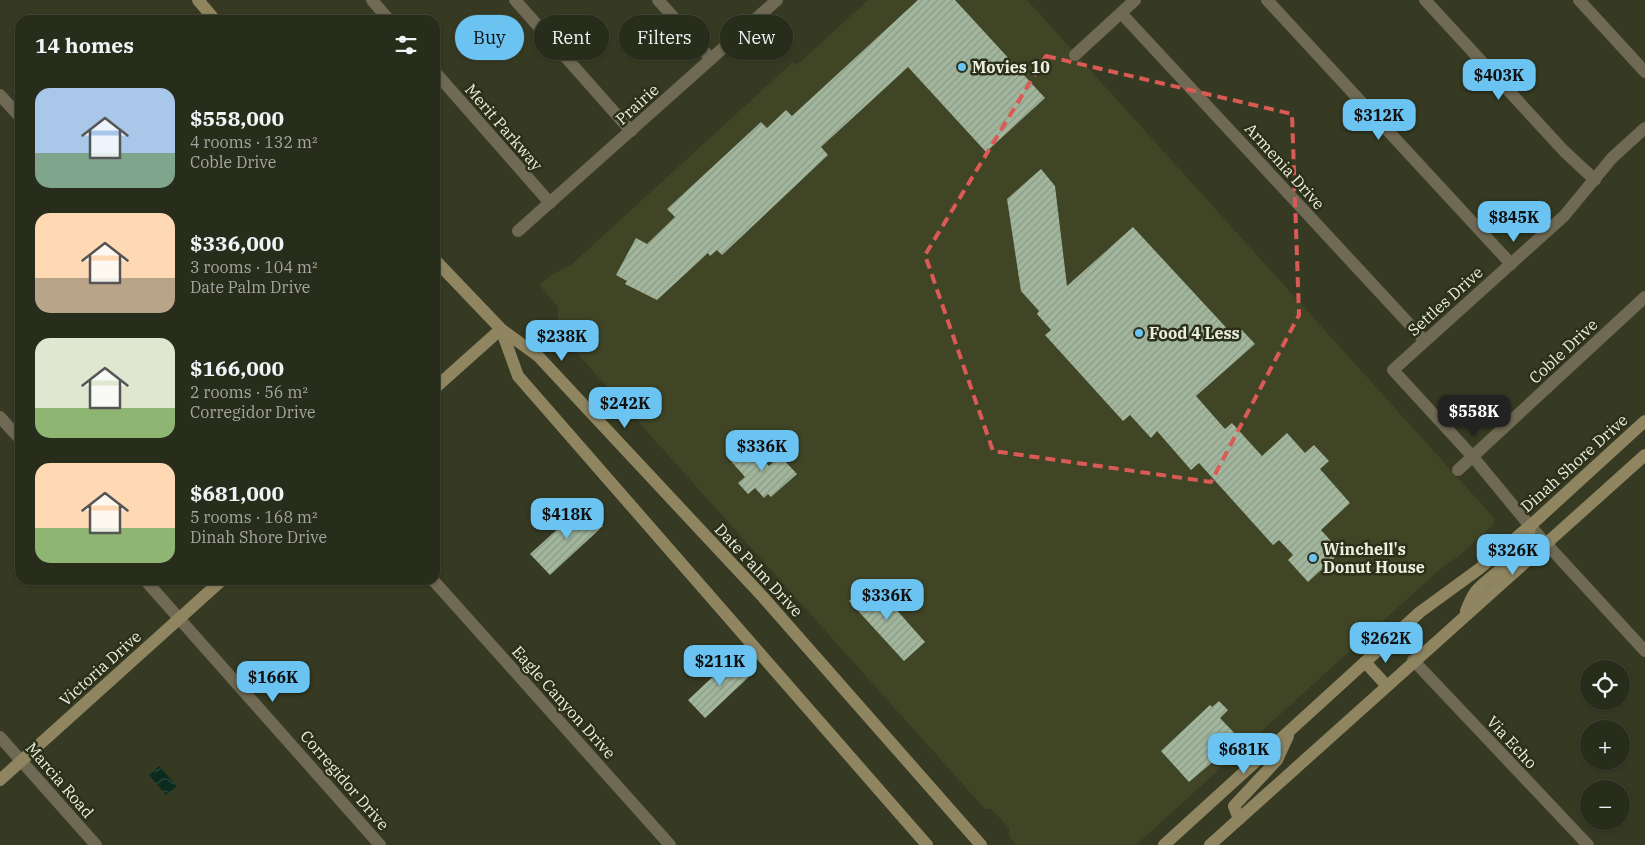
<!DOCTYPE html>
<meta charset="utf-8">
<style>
:root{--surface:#282c1a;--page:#303423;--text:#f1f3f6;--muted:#a5a7a2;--line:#444839;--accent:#6ac3f1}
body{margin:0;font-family:"IBM Plex Serif",serif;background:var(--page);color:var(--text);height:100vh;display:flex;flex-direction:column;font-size:19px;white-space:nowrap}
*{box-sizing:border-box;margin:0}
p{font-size:16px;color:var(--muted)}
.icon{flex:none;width:28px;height:28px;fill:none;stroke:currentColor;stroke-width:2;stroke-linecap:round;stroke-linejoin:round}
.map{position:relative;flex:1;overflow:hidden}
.panel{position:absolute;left:15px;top:15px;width:425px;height:570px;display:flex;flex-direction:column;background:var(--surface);border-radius:15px;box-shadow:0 1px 4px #0004,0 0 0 1px var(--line)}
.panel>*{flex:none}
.banner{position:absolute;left:455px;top:15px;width:475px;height:45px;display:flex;gap:10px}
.controls{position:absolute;left:1580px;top:660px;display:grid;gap:10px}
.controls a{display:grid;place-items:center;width:50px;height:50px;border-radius:50%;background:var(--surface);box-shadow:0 1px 4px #0004,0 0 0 1px var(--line);font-size:25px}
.price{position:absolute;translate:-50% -42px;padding:0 11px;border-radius:10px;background:var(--accent);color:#111;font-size:16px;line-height:32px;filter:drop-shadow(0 1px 2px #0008)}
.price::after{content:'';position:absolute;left:50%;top:30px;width:15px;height:11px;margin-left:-8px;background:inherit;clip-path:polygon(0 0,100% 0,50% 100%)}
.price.selected{background:#222;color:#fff}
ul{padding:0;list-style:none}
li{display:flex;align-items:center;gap:15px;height:125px;padding:0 20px}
li span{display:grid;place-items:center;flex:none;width:140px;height:100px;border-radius:15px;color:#555}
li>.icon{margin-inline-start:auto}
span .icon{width:60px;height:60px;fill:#fffc;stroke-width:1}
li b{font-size:21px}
h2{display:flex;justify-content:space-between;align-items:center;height:60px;padding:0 20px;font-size:21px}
.pill{padding:0 18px;border-radius:22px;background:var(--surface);box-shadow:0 1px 4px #0004,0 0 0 1px var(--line);font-size:18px;line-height:45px}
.pill.selected{background:var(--accent);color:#111}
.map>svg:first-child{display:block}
.built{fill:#404526}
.water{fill:url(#water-waves)}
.building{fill:url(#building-hatch)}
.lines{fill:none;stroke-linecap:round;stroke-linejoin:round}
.street{stroke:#706953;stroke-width:12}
.secondary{stroke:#908561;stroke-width:12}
.marked{fill:none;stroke:#dc5a56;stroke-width:4;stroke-dasharray:10 6;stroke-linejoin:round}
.poi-dot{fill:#6ac3f1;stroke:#2c3018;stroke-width:2}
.labels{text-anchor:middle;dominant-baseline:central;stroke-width:5;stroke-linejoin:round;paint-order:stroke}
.poi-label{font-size:16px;font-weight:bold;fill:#ecefe0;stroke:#2c3018;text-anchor:start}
.street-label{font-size:16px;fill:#ecefe0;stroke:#2c3018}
</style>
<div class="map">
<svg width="1645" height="845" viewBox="0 0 1645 845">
<defs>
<pattern id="water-waves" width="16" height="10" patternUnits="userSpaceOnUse" patternTransform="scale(1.25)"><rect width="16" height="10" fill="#0a2b1e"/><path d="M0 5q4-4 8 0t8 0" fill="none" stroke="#2e4a3e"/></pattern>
<pattern id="building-hatch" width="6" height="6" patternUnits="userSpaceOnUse" patternTransform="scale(1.25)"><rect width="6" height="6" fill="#a2b59d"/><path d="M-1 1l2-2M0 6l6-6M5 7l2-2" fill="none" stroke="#8b9a86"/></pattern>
</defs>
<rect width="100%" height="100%" fill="#363a22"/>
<!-- built -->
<polygon class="built" points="868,0 1027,0 1494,518 1493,525 1460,555 1438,571 1136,845 1016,845 1009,836 1009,828 991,809 985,809 558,332 558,307 539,285 551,275 571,265 793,62 797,65"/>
<!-- water -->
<polygon class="water" points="159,766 177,786 166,795 149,775"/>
<!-- building -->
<g class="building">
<polygon points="918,0 955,0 1045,98 986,152 908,67 821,147 828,155 722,255 717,250 710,256 708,253 657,300 625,284 627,281 616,275 636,238 647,244 675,217 667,209 761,122 767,128 786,110 792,116"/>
<polygon points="1041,169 1055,186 1067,286 1133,227 1233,335 1242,330 1255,344 1196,396 1225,429 1232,423 1262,456 1287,433 1305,453 1314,445 1329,461 1320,469 1350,503 1321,530 1341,552 1308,582 1288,560 1293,555 1279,540 1273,545 1199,463 1191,470 1157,431 1151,438 1130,415 1123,421 1045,335 1051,330 1037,314 1039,311 1021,291 1007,199"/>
<polygon points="748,443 769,466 780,456 797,474 771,497 768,494 764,498 755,488 748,494 738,483 745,477 730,460"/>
<polygon points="584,505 603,526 550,575 530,554"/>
<polygon points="871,581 925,642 904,661 849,601"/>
<polygon points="735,656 752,674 705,718 688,700"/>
<polygon points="1219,701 1228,710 1220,718 1240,739 1189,782 1161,751 1210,705 1212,707"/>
</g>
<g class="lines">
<!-- street -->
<g class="street">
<polyline points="372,0 389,20"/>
<polyline points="515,0 631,131"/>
<polyline points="658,0 711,59"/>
<polyline points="1267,0 1511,264"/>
<polyline points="1425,0 1564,151 1595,180"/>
<polyline points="1579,0 1645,72"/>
<polyline points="1121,13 1425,341"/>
<polyline points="1075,55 1135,0"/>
<polyline points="435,72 550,203"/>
<polyline points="0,95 20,117"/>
<polyline points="1645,128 1612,158 1564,216 1393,370 1473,457 1530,526 1645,651"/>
<polyline points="518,231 777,0"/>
<polyline points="0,417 20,439"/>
<polyline points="1458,470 1645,297"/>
<polyline points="145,580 380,845"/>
<polyline points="433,580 670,845"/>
<polyline points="1413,660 1588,845"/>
<polyline points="0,737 96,845"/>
</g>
<!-- secondary -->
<g class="secondary">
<polyline points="198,0 215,20"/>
<polyline points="435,260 501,329 538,356 763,597 981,845"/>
<polyline points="501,329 518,376 927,845"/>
<polyline points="435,388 501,329"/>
<path d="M1466,611c3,-7 6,-16 11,-21 18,-19 52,-36 53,-64"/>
<polyline points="1365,662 1386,685"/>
<polyline points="0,780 222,580"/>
<polyline points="1239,819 1234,806 1277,760 1288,736"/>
<polyline points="1164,845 1420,612 1479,569 1530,526 1645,421"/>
<polyline points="1210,845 1645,455"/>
</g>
</g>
<!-- marked area -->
<path class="marked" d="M1046,56l246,58 7,201 -88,167 -218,-31 -68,-196z"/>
<!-- markers -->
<g class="poi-dot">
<circle cx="962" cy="67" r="5"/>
<circle cx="1139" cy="333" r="5"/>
<circle cx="1313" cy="558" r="5"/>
</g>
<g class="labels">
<!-- poi labels -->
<g class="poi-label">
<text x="972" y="67">Movies 10</text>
<text x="1149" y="333">Food 4 Less</text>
<text x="1323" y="549">Winchell's<tspan x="1323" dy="18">Donut House</tspan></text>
</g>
<!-- street labels -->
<g class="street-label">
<text transform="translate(637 104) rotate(-42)">Prairie</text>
<text transform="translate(504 127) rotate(49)">Merit Parkway</text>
<text transform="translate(1285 166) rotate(48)">Armenia Drive</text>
<text transform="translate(1445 301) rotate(-42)">Settles Drive</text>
<text transform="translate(1563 351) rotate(-43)">Coble Drive</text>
<text transform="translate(1574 463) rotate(-42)">Dinah Shore Drive</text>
<text transform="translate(759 570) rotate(47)">Date Palm Drive</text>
<text transform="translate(100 668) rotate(-42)">Victoria Drive</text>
<text transform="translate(564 702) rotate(48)">Eagle Canyon Drive</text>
<text transform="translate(1512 742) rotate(47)">Via Echo</text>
<text transform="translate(60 780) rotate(49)">Marcia Road</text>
<text transform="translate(345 780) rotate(49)">Corregidor Drive</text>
</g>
</g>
</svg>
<div class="controls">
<a><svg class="icon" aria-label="locate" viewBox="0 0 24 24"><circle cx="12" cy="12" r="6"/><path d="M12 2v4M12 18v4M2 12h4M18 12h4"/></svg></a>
<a>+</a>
<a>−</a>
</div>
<b class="price" style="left:1499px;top:101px">$403K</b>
<b class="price" style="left:1379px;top:141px">$312K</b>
<b class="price" style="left:1514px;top:243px">$845K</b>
<b class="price" style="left:562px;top:362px">$238K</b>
<b class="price" style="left:625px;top:429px">$242K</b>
<b class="price selected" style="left:1474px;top:437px">$558K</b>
<b class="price" style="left:762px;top:472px">$336K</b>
<b class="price" style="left:567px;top:540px">$418K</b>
<b class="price" style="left:1513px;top:576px">$326K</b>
<b class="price" style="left:887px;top:621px">$336K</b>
<b class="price" style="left:1386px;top:664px">$262K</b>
<b class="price" style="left:720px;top:687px">$211K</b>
<b class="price" style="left:273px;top:703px">$166K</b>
<b class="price" style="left:1244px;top:775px">$681K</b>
<div class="banner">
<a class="pill selected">Buy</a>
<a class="pill">Rent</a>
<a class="pill">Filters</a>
<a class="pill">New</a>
</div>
<section class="panel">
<h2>14 homes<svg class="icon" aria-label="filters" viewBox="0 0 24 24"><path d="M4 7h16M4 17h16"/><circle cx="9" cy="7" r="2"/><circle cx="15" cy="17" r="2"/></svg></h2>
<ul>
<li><span style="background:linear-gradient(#a9c7e8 65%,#7fa58c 0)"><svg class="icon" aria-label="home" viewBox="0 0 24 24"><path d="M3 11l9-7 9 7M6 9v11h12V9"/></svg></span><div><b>$558,000</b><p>4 rooms · 132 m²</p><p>Coble Drive</p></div></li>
<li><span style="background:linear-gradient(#ffd9b3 65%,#b9a48a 0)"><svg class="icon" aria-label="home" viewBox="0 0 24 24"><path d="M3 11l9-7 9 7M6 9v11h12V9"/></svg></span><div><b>$336,000</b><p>3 rooms · 104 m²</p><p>Date Palm Drive</p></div></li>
<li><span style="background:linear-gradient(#dfe7d0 70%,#8fb573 0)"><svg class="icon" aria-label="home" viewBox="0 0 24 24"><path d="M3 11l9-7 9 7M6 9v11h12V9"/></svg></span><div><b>$166,000</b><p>2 rooms · 56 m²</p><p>Corregidor Drive</p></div></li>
<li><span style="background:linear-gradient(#ffd9b3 65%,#8fb573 0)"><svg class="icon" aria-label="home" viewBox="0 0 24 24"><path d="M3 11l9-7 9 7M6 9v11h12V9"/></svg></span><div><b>$681,000</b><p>5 rooms · 168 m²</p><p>Dinah Shore Drive</p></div></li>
</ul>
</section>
</div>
